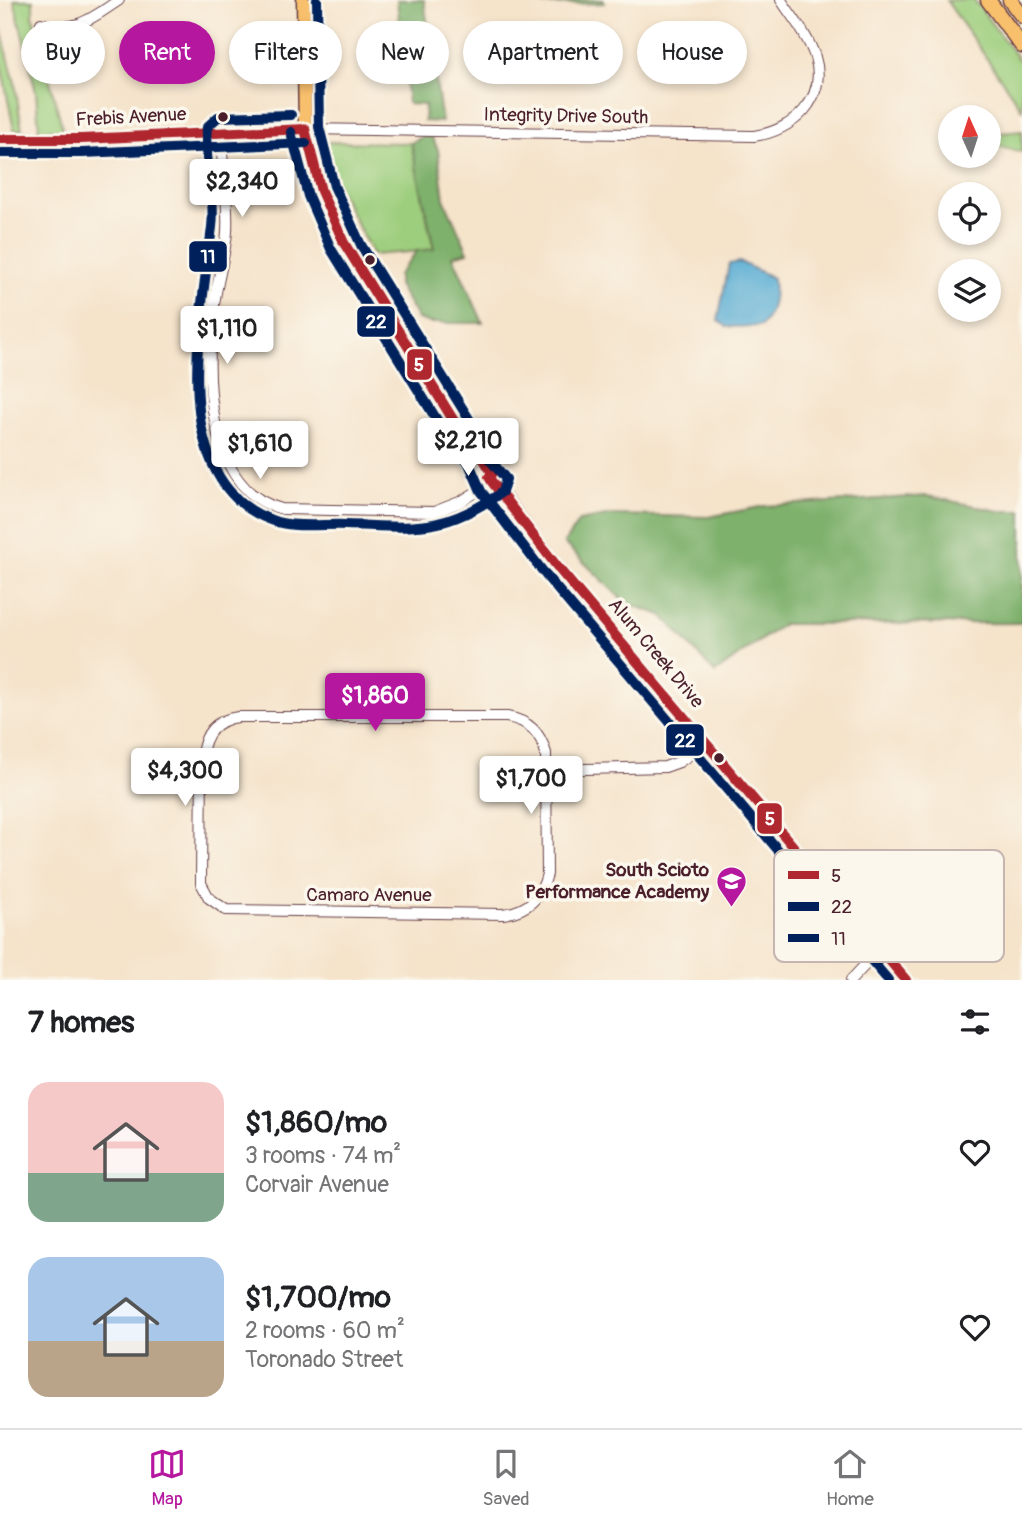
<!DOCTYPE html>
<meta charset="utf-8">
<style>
:root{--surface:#fff;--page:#f6f6f6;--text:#202124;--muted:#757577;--line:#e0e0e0;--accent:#b5179e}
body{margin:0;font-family:Pangolin,sans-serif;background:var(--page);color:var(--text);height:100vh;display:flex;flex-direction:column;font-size:26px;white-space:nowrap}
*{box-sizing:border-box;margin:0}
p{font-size:23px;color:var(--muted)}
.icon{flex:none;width:38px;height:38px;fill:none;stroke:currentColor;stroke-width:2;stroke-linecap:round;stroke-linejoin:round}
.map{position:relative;height:980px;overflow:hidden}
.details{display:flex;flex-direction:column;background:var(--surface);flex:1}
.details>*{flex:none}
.top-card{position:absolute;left:21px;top:21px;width:980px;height:63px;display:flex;gap:14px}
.needle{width:46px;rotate:357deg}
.tools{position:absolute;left:938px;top:105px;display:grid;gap:14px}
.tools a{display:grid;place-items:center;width:63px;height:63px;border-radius:50%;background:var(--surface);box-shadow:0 4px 10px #0003;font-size:35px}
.price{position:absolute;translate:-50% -60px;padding:0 16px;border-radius:7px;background:#fff;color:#222;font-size:23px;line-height:46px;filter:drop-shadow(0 2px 4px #0008)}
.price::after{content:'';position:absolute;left:50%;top:42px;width:21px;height:16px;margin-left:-10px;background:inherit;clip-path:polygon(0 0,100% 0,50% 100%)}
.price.active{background:var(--accent);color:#fff}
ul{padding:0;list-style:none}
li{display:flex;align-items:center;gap:21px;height:175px;padding:0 28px}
li span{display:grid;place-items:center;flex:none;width:196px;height:140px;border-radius:21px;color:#555}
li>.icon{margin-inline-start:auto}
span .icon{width:84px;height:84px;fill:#fffc;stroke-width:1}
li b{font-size:30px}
h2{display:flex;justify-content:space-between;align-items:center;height:84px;padding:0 28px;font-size:30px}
.tag{padding:0 24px;border-radius:32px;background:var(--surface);box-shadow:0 4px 10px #0003;font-size:24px;line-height:63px}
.tag.active{background:var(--accent);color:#fff}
.menu{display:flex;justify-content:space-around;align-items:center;height:98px;border-top:2px solid var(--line);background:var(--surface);font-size:19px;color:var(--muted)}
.menu a{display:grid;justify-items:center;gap:4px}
.menu .active{color:var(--accent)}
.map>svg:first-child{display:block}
.green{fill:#9dce7d;stroke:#747654;stroke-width:2}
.forest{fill:#7eb16c;stroke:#64684c;stroke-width:2}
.water{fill:#56acd3;stroke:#50667f;stroke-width:2}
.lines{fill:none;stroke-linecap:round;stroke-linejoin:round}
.minor-casing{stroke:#643c43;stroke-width:12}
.major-casing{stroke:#643c43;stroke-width:15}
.highway-casing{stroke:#643c43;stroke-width:17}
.minor{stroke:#fff;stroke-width:10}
.major{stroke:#f8bf6c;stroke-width:12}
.highway{stroke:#f8bf6c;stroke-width:14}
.bus-1-casing{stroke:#fbf7ec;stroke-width:16}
.bus-2-casing{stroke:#fbf7ec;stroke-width:16}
.bus-3-casing{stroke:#fbf7ec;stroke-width:16}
.bus-1{stroke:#af272f;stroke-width:10}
.bus-2{stroke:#00205b;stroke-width:10}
.bus-3{stroke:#00205b;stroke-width:10}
.bus-dot{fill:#4a1f2b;stroke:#fbf7ec;stroke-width:2.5}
.labels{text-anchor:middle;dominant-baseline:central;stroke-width:7;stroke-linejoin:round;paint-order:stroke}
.street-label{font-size:19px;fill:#4a1f2b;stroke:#fbf7ec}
.poi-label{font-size:19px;font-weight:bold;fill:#4a1f2b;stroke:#fbf7ec;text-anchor:end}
.key{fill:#fbf7ec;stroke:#c6b6b2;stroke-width:2}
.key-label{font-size:19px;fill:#4a1f2b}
.line-badge{stroke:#fbf7ec;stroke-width:2.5}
.badge-label{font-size:19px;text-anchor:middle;font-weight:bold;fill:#fff}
</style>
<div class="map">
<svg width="1022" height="980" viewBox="0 0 1022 980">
<rect width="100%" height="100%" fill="#fbf7ec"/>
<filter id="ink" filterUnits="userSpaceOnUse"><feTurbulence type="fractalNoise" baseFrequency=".0143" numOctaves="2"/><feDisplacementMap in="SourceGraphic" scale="14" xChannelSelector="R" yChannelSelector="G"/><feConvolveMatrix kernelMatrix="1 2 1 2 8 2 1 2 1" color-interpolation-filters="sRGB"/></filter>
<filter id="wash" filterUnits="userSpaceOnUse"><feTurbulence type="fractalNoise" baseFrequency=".00686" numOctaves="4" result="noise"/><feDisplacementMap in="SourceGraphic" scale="28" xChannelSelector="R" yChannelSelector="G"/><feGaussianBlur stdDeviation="1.57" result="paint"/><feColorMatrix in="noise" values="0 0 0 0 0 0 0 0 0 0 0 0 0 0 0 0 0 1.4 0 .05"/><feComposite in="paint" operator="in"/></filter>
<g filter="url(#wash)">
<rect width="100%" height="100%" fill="#f5e3ca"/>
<!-- green -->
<g class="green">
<polygon points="14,0 33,0 33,17 63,130 39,130 36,92"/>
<polygon points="946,0 974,0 1022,64 1022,109"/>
<polygon points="0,26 15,83 22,130 14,130 0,60"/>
<polygon points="1022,131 1022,152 989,144 989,134"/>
<polygon points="326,142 411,143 434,250 373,255 331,174"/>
</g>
<!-- forest -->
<g class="forest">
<polygon points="397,0 424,0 442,122 424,121 425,105 408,104"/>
<polygon points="544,0 604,0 604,3 544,5"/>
<polygon points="424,136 432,137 438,150 444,199 468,252 453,256 483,323 430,323 418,319 398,285 398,275 417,251 434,249 411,143"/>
<polygon points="927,496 999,511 1022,511 1022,623 783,624 715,673 662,615 626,603 564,543 579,521 612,515 708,517 765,506"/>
</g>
<!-- water -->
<path class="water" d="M740,262l33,16c2,17 0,35 -12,48l-34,1 -9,-7 11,-56z"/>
</g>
<g filter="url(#ink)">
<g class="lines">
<defs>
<g id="minor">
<path d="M41,23c32,12 53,-6 78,-23"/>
<path d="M305,129l449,7c39,-5 74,-37 61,-79 -7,-21 -22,-39 -34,-57"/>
<path d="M220,131c2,33 9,68 7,101 -2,25 -10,49 -13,73 -9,64 -10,185 68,204l152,3 28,-11 30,-19"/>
<path d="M238,717h269c22,4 33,15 39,36l1,121c-6,24 -19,37 -44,40l-277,-4 -17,-12 -8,-15 1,-127c2,-22 13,-36 36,-39z"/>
<polyline points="546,770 665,767 679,762 707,743"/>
<polyline points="851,980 881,948"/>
</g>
<g id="major">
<path d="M303,0l2,129 16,62 28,61 121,195c-1,10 8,21 14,30h5l70,92 347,411"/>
<polyline points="0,139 81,139 305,129"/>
<polyline points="470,447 477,448 492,473 489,477"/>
</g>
<g id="highway">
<polyline points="988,0 1022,46"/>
<polyline points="1010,0 1022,16"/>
</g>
</defs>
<!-- minor casing -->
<use href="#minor" class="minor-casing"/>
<!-- major casing -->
<use href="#major" class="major-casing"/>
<!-- highway casing -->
<use href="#highway" class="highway-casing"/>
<!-- minor -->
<use href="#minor" class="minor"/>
<!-- major -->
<use href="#major" class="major"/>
<!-- highway -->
<use href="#highway" class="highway"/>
<defs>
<g id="bus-1">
<polyline points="305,129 321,191 344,243 470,447 477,448 492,473 489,477 492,482 559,569 906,980"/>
<polyline points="0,139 81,139 305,129"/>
</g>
<g id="bus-2">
<polyline points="291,132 308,196 331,249 458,454 468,461 481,491 548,578 888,980"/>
<polyline points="0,153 82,153 306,143"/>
</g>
<path id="bus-3" d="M291,115l-73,2 -11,10c-4,33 9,67 5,100 -10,87 -50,259 65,295 20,6 48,2 69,3 68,2 97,9 156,-33l4,-13 -20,-24 -4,-15 -121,-195 -27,-59 -15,-59 -2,-127"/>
</defs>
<!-- bus-1 casing -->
<use href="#bus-1" class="bus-1-casing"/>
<!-- bus-2 casing -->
<use href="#bus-2" class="bus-2-casing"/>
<!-- bus-3 casing -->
<use href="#bus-3" class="bus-3-casing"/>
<!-- bus-1 -->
<use href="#bus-1" class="bus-1"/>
<!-- bus-2 -->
<use href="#bus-2" class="bus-2"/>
<!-- bus-3 -->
<use href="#bus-3" class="bus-3"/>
</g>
</g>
<!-- icons -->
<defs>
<symbol id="school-pin" viewBox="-11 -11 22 30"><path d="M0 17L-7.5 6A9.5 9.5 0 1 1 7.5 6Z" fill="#b5179e" stroke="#fbf7ec"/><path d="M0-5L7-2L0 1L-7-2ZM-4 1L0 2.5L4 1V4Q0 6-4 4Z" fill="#fff"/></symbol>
</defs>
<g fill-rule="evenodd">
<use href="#school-pin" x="714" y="864" width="35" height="47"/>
</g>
<!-- markers -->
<g class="bus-dot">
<circle cx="223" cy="117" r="6"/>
<circle cx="370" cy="260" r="6"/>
<circle cx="719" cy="758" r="6"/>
</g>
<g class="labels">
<!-- street labels -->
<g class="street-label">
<text transform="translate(566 116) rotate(1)">Integrity Drive South</text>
<text transform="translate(131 117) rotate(-3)">Frebis Avenue</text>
<text transform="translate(656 653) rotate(50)">Alum Creek Drive</text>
<text x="369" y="895">Camaro Avenue</text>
</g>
<!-- poi labels -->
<g class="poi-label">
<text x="709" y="870">South Scioto<tspan x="709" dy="22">Performance Academy</tspan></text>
</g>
</g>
<!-- legend -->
<rect x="774" y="850" width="230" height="112" rx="10" class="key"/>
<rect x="788" y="871" width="31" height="8" fill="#af272f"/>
<rect x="788" y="902" width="31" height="9" fill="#00205b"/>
<rect x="788" y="934" width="31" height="8" fill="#00205b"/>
<g class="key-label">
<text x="831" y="882">5</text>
<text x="831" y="913">22</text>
<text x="831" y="945">11</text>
</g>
<g class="line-badge">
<rect x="188" y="240" width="40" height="33" rx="7" fill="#00205b"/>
<rect x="356" y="305" width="40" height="33" rx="7" fill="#00205b"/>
<rect x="406" y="348" width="27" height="33" rx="7" fill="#af272f"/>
<rect x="665" y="723" width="40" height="34" rx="7" fill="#00205b"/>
<rect x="756" y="802" width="27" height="33" rx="7" fill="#af272f"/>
</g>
<g class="badge-label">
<text x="208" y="263">11</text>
<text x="376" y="328">22</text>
<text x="419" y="371">5</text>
<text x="685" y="747">22</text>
<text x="770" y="825">5</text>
</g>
</svg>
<div class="tools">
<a><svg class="needle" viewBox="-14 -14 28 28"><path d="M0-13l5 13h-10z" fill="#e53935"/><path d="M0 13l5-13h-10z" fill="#757577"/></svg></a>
<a><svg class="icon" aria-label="locate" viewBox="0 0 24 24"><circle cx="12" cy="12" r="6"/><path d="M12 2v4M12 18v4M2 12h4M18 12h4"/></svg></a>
<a><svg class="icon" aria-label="layers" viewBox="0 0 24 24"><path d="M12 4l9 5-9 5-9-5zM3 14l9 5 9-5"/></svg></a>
</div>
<b class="price" style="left:242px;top:219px">$2,340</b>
<b class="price" style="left:227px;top:366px">$1,110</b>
<b class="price" style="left:468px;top:478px">$2,210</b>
<b class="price" style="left:260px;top:481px">$1,610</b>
<b class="price active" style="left:375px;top:733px">$1,860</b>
<b class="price" style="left:185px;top:808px">$4,300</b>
<b class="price" style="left:531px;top:816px">$1,700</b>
<div class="top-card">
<a class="tag">Buy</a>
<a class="tag active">Rent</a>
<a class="tag">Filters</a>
<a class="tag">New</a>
<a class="tag">Apartment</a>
<a class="tag">House</a>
</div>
</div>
<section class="details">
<h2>7 homes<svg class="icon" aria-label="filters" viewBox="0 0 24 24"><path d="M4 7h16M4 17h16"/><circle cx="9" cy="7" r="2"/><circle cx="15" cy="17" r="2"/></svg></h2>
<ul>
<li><span style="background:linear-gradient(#f6c9c9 65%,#7fa58c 0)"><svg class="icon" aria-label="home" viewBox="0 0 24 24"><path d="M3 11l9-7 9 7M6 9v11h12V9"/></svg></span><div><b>$1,860/mo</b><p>3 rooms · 74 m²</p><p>Corvair Avenue</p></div><svg class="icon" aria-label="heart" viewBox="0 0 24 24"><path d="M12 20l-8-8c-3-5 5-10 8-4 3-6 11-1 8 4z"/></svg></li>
<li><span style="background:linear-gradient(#a9c7e8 60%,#b9a48a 0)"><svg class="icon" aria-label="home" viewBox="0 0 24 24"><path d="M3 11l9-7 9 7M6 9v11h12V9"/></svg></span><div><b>$1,700/mo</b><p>2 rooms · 60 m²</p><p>Toronado Street</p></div><svg class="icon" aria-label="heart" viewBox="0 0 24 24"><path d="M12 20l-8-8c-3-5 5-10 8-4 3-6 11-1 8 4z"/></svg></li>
</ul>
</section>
<nav class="menu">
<a class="active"><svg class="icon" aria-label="map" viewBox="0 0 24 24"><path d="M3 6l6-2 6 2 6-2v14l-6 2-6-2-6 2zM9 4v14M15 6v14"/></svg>Map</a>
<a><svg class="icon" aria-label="saved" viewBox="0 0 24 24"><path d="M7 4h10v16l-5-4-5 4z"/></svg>Saved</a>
<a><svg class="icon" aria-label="home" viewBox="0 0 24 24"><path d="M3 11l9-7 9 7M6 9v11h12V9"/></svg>Home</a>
</nav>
